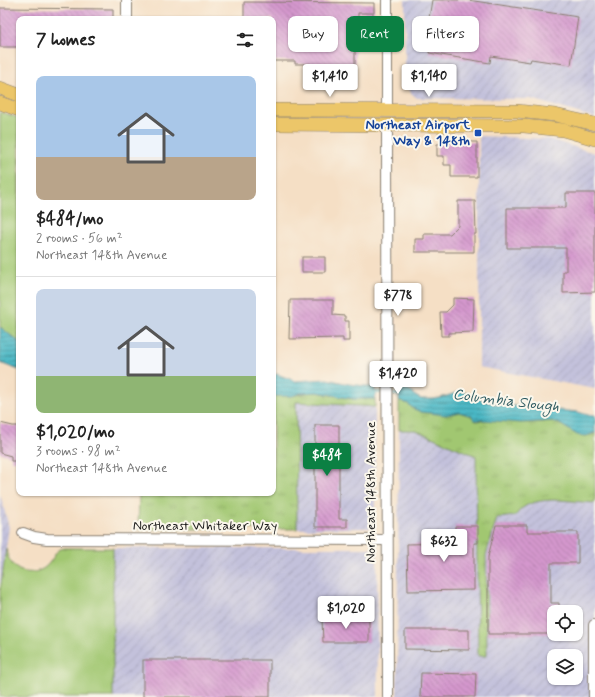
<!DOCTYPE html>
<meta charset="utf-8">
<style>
:root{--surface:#fff;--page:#f2f2f2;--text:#222;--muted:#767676;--line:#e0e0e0;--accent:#0b8043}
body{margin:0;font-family:Mynerve,sans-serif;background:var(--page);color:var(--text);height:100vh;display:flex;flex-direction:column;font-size:15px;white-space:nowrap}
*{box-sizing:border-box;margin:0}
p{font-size:13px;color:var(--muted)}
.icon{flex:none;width:22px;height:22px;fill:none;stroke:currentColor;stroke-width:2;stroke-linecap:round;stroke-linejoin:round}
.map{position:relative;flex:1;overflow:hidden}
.drawer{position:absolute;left:16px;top:16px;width:260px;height:480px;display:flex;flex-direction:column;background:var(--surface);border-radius:8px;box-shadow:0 1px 3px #0004}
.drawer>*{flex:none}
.banner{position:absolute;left:288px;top:16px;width:247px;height:36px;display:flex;gap:8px}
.fabs{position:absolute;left:547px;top:605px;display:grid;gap:8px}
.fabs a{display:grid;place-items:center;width:36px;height:36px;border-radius:8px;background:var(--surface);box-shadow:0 1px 3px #0004;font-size:20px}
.price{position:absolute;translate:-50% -34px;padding:0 9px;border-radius:4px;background:#fff;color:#222;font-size:13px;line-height:26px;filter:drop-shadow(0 1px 2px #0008)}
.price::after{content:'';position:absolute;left:50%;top:24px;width:12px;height:9px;margin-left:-6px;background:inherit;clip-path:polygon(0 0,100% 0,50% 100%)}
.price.on{background:var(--accent);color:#fff}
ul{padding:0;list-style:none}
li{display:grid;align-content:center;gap:8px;height:212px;padding:0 20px}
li+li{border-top:1px solid var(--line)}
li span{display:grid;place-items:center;height:124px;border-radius:8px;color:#555}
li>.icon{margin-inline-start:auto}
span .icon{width:72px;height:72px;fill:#fffc;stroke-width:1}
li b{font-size:17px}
h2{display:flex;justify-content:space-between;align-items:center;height:48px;padding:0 20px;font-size:17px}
.tag{padding:0 14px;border-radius:8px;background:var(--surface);box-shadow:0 1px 3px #0004;font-size:14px;line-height:36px}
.tag.on{background:var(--accent);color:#fff}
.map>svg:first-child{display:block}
.industrial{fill:url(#industrial-furrows);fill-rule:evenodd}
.grass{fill:url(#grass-tufts);stroke:#5e7246}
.park{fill:#a1c771;stroke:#5e7246}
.water{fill:url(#water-rules);stroke:#336a70}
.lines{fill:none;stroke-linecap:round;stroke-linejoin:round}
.stream{stroke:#4ab7c5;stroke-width:2.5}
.building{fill:url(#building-back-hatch)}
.minor-casing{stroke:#887e70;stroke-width:12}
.major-casing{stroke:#887e70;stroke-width:14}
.minor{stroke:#fff;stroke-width:10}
.major{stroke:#ecc669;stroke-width:13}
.transit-dot{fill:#1a4fb4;stroke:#fbf7ec;stroke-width:1.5}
.labels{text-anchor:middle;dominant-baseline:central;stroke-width:4;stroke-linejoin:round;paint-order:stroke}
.transit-label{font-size:14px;font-weight:bold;fill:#164399;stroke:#fbf7ec;text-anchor:end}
.street-label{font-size:14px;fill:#1c1c1c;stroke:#fbf7ec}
.water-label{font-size:15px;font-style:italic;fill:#2e5a60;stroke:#fbf7ec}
</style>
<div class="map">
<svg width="595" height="697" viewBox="0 0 595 697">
<defs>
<pattern id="industrial-furrows" width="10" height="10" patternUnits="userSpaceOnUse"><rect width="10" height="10" fill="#c3c1db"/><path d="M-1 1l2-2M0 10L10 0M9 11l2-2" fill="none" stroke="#a7a5bb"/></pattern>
<pattern id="grass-tufts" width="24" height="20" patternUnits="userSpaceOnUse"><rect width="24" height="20" fill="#a1c771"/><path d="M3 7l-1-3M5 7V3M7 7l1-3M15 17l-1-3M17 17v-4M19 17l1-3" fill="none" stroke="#8aaa61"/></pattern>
<pattern id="water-rules" width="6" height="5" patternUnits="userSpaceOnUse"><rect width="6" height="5" fill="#4ab7c5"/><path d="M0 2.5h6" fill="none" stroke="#3d949f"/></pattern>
<pattern id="building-back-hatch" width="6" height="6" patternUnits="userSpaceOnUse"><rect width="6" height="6" fill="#d497cd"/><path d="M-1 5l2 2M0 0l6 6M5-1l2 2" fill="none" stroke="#ab7aa6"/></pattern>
</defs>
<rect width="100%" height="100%" fill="#fbf7ec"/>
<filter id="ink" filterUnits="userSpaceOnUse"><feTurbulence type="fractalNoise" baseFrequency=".025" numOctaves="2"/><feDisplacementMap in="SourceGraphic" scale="8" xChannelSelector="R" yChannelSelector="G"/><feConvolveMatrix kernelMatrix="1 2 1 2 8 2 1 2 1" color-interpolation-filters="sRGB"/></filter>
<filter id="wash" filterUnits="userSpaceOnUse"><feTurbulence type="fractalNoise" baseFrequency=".012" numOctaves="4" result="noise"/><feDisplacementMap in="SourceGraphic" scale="16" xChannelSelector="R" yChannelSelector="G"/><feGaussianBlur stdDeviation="0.9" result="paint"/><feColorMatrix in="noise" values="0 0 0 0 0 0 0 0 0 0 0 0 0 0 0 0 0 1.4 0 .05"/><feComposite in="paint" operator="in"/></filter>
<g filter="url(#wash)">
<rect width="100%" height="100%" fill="#f5dfc5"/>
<!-- industrial -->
<g class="industrial">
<polygon points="405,0 595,0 595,118 531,99 417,98 411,93 405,79"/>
<polygon points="479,136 548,139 595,153 595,389 479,367"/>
<polygon points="296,402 375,407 375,523 370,528 297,529"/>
<path d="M399,430h16l61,26 2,200h9l-1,-101 11,-37 18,-2 8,-9 11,-5 19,-2 42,3v194h-198zM554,612h22v22h-22zM554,656h22v22h-22z"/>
<polygon points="0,494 9,527 0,591"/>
<polygon points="113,548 377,548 378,697 113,697"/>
</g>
<!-- grass -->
<g class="grass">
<polygon points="309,392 317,392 353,399 375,399 375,407 296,402 297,529 138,529 139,493 273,493 273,396 296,395"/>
<path d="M399,400l9,4 6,5 32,6 13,-3 13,4 4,5 9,-1 46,3 21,-2 34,15 9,-3v70c-21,-1 -53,-8 -71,4 -4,2 -6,6 -9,9l-18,2 -11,37 1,101h-9l-2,-200 -61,-26h-16z"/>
</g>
<!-- park -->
<g class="park">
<polygon points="0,112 19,118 19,342 0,327"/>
<path d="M65,548h48v149h-113v-106l6,-42c2,9 5,16 13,21 11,5 24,2 31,-8 5,-6 5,-13 15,-14z"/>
</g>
<!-- water -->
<g class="water">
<polygon points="0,327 19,342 19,370 0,363"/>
<polygon points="277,374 295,381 327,379 349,384 375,387 375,399 353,399 317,392 301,393 292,396 273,396 273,375"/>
<polygon points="399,388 407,389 413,392 414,395 421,399 433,399 440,398 459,392 467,393 482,400 495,404 578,412 588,415 595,415 595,433 586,436 577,435 560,424 552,421 521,423 485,420 474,420 472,416 459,412 446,415 421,412 414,409 408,404 399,400"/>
</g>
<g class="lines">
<!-- stream -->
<g class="stream">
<polyline points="372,392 385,393"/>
<polyline points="390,394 401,395"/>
</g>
</g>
<g id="blocks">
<!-- building -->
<g class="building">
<polygon points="432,0 468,0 578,17 571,65 531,59 530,62 491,56 490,63 429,53 433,30 427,30"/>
<polygon points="244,2 374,3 374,13 358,13 358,26 355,26 355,66 310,66 310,64 295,64 295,61 273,61 273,19 244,19"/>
<polygon points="0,8 113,9 113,19 19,19 19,47 0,47"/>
<polygon points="451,142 477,142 477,177 451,177 451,165 444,165 444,156 437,156 437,144 451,143"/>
<polygon points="566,193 595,193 595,292 563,293 563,271 566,271 566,248 507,248 507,208 566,208"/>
<polygon points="458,201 475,201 476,234 474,234 474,252 415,252 415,239 424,239 424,234 450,234 458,226"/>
<rect x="302" y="257" width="23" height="15"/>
<polygon points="453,298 474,299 473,332 449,333 449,336 441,336 440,312 446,312 453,305"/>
<polygon points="290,300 333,300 333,315 345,316 345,321 349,321 349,341 343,341 343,338 289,339"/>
<polygon points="0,423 13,426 19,426 19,461 11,461 11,456 0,453"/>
<polygon points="315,425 339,425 339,519 347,519 347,527 315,527"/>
<polygon points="496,525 527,525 527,532 578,532 578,563 551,563 551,603 559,603 559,612 554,612 554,634 488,634 488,557"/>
<polygon points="455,526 478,526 478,543 474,543 474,590 408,591 407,544 455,543"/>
<polygon points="322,619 369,619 369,642 323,642"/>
<polygon points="405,630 469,630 469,650 405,649"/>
<rect x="143" y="660" width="127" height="37"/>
<polygon points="421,673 476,674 475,697 420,697"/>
</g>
</g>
</g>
<g filter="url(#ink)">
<use href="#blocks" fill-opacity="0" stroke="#887e70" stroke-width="1"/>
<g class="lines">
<defs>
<g id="minor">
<polyline points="127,0 127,19"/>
<polyline points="387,110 387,0"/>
<polyline points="387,124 388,697"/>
<polyline points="23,533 34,537 47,539 387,540"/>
<polyline points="594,697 594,625"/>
</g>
<g id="major">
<polyline points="0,88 19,95"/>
<polyline points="0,103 19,110"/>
<polyline points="273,110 517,111 555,115 595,124"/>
<polyline points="273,124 524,126 563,130 595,139"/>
</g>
</defs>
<!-- minor casing -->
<use href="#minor" class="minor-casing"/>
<!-- major casing -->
<use href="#major" class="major-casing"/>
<!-- minor -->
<use href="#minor" class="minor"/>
<!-- major -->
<use href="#major" class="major"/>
</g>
</g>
<!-- markers -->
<rect class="transit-dot" x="474" y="129" width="8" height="8" rx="2"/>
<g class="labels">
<!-- transit labels -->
<g class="transit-label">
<text x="470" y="125">Northeast Airport<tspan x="470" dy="16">Way &amp; 148th</tspan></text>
</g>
<!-- street labels -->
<g class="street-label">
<text transform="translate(371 492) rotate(-90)">Northeast 148th Avenue</text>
<text x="205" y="526">Northeast Whitaker Way</text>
</g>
<!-- water labels -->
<g class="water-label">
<text transform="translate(506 401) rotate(7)">Columbia Slough</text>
</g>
</g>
</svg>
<div class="fabs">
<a><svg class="icon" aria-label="locate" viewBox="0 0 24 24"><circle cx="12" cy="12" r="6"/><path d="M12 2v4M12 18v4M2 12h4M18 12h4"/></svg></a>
<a><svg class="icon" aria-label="layers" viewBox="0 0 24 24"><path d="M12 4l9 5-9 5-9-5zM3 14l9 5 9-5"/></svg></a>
</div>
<b class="price" style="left:330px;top:98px">$1,410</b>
<b class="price" style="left:429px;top:98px">$1,140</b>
<b class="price" style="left:398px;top:317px">$778</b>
<b class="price" style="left:398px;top:395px">$1,420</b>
<b class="price on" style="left:327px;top:477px">$484</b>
<b class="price" style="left:444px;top:563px">$632</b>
<b class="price" style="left:346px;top:630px">$1,020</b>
<div class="banner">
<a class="tag">Buy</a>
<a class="tag on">Rent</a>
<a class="tag">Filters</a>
</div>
<section class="drawer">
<h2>7 homes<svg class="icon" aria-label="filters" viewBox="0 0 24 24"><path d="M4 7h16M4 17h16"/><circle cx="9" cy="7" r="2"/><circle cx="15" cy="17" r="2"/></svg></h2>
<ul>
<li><span style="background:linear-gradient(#a9c7e8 65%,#b9a48a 0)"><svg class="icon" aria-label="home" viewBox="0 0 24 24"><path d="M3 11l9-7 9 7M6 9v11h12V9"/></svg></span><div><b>$484/mo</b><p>2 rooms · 56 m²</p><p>Northeast 148th Avenue</p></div></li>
<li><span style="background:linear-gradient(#c9d6e8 70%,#8fb573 0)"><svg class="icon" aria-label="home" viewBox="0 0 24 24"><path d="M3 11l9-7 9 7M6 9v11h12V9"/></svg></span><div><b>$1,020/mo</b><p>3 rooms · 98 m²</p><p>Northeast 148th Avenue</p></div></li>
</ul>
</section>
</div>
